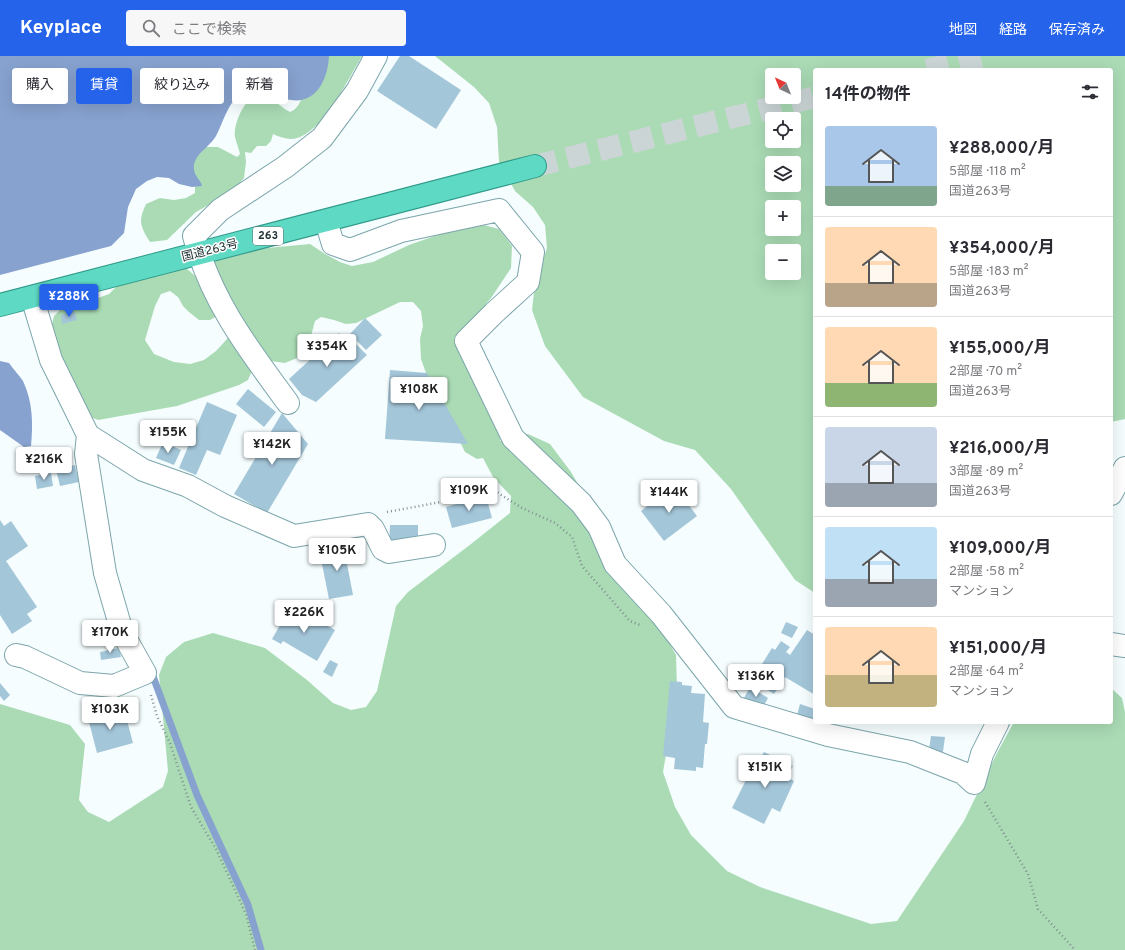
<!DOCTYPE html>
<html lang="ja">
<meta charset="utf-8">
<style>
:root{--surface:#fff;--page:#f7f7f7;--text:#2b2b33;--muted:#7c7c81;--line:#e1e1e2;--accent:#2563eb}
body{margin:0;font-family:Overpass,"Noto Sans JP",sans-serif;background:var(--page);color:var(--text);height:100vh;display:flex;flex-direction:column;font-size:15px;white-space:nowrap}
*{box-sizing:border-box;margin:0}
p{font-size:13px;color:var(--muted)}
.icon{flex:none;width:22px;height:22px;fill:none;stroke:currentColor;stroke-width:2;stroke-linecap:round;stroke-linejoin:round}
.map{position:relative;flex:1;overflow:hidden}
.sheet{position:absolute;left:813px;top:12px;width:300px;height:656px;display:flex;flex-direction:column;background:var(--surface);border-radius:4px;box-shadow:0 4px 16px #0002}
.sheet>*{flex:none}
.hud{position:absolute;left:12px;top:12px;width:380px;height:36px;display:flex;gap:8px}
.needle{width:26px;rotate:317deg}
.tools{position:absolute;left:765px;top:12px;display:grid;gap:8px}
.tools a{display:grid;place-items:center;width:36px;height:36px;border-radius:4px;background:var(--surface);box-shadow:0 4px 16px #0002;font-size:20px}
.price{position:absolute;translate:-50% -34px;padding:0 9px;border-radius:4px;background:#fff;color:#222;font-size:13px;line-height:26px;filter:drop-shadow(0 1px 2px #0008)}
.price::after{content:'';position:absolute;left:50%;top:24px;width:12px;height:9px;margin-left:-6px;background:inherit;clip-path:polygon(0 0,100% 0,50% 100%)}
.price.selected{background:var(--accent);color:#fff}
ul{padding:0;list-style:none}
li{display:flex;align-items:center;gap:12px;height:100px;padding:0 12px}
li+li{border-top:1px solid var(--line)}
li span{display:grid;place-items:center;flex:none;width:112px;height:80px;border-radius:4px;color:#555}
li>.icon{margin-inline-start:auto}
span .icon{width:48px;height:48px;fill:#fffc;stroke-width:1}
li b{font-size:17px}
h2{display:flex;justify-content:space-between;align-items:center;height:48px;padding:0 12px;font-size:17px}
.tag{padding:0 14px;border-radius:4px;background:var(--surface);box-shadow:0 4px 16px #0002;font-size:14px;line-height:36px}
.tag.selected{background:var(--accent);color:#fff}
header{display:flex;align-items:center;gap:24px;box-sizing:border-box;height:56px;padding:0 20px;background:var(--accent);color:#fff}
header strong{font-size:19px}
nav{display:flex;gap:22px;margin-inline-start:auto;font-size:14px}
.search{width:280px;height:36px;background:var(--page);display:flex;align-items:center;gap:10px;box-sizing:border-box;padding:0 14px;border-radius:4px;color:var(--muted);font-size:15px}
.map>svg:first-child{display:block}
.forest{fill:#aadbb5;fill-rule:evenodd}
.water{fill:#87a2cf}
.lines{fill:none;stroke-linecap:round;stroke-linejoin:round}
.stream{stroke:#87a2cf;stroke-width:7}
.building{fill:#a4c6d9}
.trunk-tunnel{stroke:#cbd5d6;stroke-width:22;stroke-dasharray:22 11;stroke-linecap:butt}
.minor-casing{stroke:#7ca5ab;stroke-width:24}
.trunk-casing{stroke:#2f9989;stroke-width:24}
.path{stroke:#828f91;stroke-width:2.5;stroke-dasharray:1 3;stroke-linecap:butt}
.minor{stroke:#fff;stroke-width:22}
.trunk{stroke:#5edac4;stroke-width:22}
.labels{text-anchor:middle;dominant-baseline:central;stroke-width:3;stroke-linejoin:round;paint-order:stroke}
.shield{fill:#fff;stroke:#657172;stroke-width:1}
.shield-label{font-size:11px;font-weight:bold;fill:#233436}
.street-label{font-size:12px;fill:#233436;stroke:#fff}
</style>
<header>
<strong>Keyplace</strong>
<div class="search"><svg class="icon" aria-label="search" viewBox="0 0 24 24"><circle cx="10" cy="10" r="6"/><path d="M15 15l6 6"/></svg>ここで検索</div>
<nav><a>地図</a><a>経路</a><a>保存済み</a></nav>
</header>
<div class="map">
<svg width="1125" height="894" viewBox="0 0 1125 894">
<rect width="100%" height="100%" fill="#f5fdfe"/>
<!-- forest -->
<g class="forest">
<path d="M313,0h49c-13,22 -38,72 -62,81 -9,4 -18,1 -27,-3l-2,7 -5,5h-9l-6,7 -6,-1 1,10 -2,16 -11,13 -37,21 -29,28 -17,2c-10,-16 -12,-21 -4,-38l14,-6 14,2 12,-2 9,-5v-11l-7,-19 14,-16h16l19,10 3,-3c-1,-5 -4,-12 -5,-17 -2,-8 5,-26 10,-32 4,-6 15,-10 22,-7 11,3 14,10 23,14 15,-4 19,-42 23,-56z"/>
<path d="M435,0h690v363l-14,3v-352h-296v523l-20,-13 -64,-91 -36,-39 -31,-9 -81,-44 -38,-51 -13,-36 3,-26 12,-36 -2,-23 -12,-18 -18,-16 -16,-29 -2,-35 -8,-24 -15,-16zM772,19h22v22h-22zM772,63h22v22h-22zM772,107h22v22h-22zM772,151h22v22h-22zM772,195h22v22h-22z"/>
<polygon points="484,169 499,173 512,190 511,212 491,242 467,271 501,376 500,385 528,378 550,388 571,416 676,599 677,633 663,716 675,751 691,779 727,815 760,831 871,868 897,865 964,765 997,697 1014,666 1111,666 1111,632 1122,642 1125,656 1125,894 0,894 0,648 70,669 85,688 79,744 88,756 109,766 163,731 168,715 159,619 166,601 184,586 213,577 265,592 307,624 333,647 351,654 366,651 377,635 396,550 408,536 471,488 510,457 511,440 493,421 483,402 477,403 465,396 426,317 421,303 420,283 423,270 421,255 413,246 400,246 356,267 346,268 334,264 321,261 315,265 308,291 297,302 285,307 271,305 254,310 248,324 239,329 177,350 98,364 88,360 50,276 54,260 64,250 83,243 98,242 109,238 118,229 185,211 205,229 217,260 210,264 199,264 189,256 183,250 178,241 170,235 161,238 155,250 145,284 154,298 174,306 190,308 204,304 216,295 227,283 235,272 212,206 232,198 247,194 310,188 325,198 340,206 352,210 373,206 409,189 446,176"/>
</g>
<!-- water -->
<g class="water">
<path d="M0,0h329c-1,22 -12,48 -38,44 -3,0 -6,-2 -9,-4 -4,-2 -8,-6 -13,-7 -9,-4 -18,-1 -26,4 -14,6 -20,30 -27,43 -7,12 -24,19 -22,34 1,7 7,10 8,16l-10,1 -13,-3 -10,-6 -12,-1 -10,4 -11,8 -8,18 -4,26 -13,13 -111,29z"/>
<path d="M0,305l9,2c4,6 10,12 14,18 10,21 10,43 8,65l-7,1 -24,-17z"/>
</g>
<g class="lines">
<!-- stream -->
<polyline class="stream" points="151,615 197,739 248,849 261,894"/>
</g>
<!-- building -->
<g class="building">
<polygon points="400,0 409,0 461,34 436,73 377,35"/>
<polygon points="75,256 77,264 62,268 61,259"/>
<polygon points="365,262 382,279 366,294 350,278"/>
<polygon points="339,277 350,288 353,285 367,299 316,346 302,339 289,323"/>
<polygon points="390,314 427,317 468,388 385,383"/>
<polygon points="248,333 276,356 264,371 236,348"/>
<polygon points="207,346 237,359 220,399 207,394 196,419 179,412"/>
<polygon points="282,357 308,388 267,457 234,438"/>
<polygon points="163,386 181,394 174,409 156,402"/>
<polygon points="75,409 79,426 60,430 56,413"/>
<polygon points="51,417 53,430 37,433 35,420"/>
<polygon points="674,430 697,460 664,485 641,455"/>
<polygon points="486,440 492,462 452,472 446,451"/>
<polygon points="0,464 4,470 11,465 28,490 6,505 37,551 27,558 32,565 12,578 0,559"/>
<polygon points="390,469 418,469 418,485 389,489"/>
<polygon points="343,487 353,539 329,543 321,503 328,501 326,490"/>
<polygon points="290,552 308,562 310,560 335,574 317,605 283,585 281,588 272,583"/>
<polygon points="786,566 798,571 792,582 781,577"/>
<polygon points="807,574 815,579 815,639 785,621 774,638 752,624 772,592 775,594 781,585 790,591 786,596 790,599"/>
<polygon points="119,592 121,601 101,604 100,596"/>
<polygon points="330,604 338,608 332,621 323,616"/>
<polygon points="670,625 682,626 682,629 692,630 691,637 705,638 703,666 709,667 707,688 705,688 703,712 696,711 696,715 674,713 675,702 663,700"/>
<polygon points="0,627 10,639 4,645 0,640"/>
<polygon points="750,631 768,642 762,653 744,642"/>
<polygon points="800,648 815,653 815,666 833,666 829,679 794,670"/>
<polygon points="124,653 133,687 97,697 88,662"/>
<polygon points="931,680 945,681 942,703 928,701"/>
<polygon points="764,696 793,710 787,721 794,725 780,756 772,752 764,768 732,752 746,724 749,725"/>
</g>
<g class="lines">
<!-- trunk-tunnel -->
<g class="trunk-tunnel">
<polyline points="927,14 984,0"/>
<polyline points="535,110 815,41"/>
</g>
<defs>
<g id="minor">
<polyline points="326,165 333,188 350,194 401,175 499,154 533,196 528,226 494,257 466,285 513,382 581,447 599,471 615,508 661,558 734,651 828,679 910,696 963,717 974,727 982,698 998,666"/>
<polyline points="32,241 51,304 88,379 143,414 188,430 225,450 294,480 368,468 373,473 383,493 389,496 434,489"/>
<path d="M288,347c-39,-53 -77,-102 -94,-167l26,-26 65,-43 37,-29 35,-47 19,-35"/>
<polyline points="1111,438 1125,412"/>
<polyline points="1111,588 1125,590"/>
<polyline points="16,599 25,601 80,627 114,630 145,617 122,576 105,517 86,398 88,379"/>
</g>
<polyline id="trunk" points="0,249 535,110"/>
</defs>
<!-- minor casing -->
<use href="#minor" class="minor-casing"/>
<!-- trunk casing -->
<use href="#trunk" class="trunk-casing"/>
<!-- path -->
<g class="path">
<polyline points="387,456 441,446 487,430 522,452 555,467 572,481 582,510 630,565 640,569"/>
<polyline points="151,639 157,660 170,687 191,751 216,793 246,858 255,894"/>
<polyline points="985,746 1028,818 1038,853 1075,894"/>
</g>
<!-- minor -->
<use href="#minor" class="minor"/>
<!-- trunk -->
<use href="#trunk" class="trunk"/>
</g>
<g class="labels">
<!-- shield labels -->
<rect class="shield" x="253" y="171" width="30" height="18" rx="3"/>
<g class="shield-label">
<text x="268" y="180">263</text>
</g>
<!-- street labels -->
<g class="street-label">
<text transform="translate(210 195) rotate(-14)">国道263号</text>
</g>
</g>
</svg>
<div class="tools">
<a><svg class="needle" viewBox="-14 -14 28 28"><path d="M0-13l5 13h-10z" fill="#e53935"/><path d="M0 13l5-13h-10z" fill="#7c7c81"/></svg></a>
<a><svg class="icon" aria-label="locate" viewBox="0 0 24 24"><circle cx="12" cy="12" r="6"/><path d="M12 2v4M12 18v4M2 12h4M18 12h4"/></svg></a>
<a><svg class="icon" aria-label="layers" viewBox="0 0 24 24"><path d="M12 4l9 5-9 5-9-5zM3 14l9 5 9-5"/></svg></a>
<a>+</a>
<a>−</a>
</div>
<b class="price selected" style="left:69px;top:262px">¥288K</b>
<b class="price" style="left:327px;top:312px">¥354K</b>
<b class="price" style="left:419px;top:355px">¥108K</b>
<b class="price" style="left:168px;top:398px">¥155K</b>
<b class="price" style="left:272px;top:410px">¥142K</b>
<b class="price" style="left:44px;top:425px">¥216K</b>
<b class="price" style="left:469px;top:456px">¥109K</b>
<b class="price" style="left:669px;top:458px">¥144K</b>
<b class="price" style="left:337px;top:516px">¥105K</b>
<b class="price" style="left:304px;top:578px">¥226K</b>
<b class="price" style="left:110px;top:598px">¥170K</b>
<b class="price" style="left:756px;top:642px">¥136K</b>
<b class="price" style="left:110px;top:675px">¥103K</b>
<b class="price" style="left:765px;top:733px">¥151K</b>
<div class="hud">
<a class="tag">購入</a>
<a class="tag selected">賃貸</a>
<a class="tag">絞り込み</a>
<a class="tag">新着</a>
</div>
<section class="sheet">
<h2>14件の物件<svg class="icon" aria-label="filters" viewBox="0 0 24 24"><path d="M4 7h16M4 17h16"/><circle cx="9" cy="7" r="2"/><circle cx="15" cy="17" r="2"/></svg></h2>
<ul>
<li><span style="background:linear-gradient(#a9c7e8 75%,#7fa58c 0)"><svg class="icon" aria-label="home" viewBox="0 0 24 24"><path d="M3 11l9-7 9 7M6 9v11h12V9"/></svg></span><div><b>¥288,000/月</b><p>5部屋 · 118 m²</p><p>国道263号</p></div></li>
<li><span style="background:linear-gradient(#ffd9b3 70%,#b9a48a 0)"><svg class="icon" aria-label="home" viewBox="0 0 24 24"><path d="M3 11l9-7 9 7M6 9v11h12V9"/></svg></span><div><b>¥354,000/月</b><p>5部屋 · 183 m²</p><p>国道263号</p></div></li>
<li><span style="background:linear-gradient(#ffd9b3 70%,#8fb573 0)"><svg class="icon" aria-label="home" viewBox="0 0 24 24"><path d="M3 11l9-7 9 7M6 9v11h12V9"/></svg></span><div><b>¥155,000/月</b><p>2部屋 · 70 m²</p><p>国道263号</p></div></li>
<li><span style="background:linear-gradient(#c9d6e8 70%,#9aa5b1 0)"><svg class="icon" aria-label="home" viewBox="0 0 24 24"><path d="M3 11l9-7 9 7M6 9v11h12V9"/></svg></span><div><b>¥216,000/月</b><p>3部屋 · 89 m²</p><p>国道263号</p></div></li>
<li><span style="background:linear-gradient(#bfe0f5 65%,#9aa5b1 0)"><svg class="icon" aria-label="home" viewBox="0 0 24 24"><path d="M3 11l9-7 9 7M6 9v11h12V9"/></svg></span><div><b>¥109,000/月</b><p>2部屋 · 58 m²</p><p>マンション</p></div></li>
<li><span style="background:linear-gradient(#ffd9b3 60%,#c2b280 0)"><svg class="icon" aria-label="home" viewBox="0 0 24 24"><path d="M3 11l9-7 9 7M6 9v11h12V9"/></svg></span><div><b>¥151,000/月</b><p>2部屋 · 64 m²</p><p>マンション</p></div></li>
</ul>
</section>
</div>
